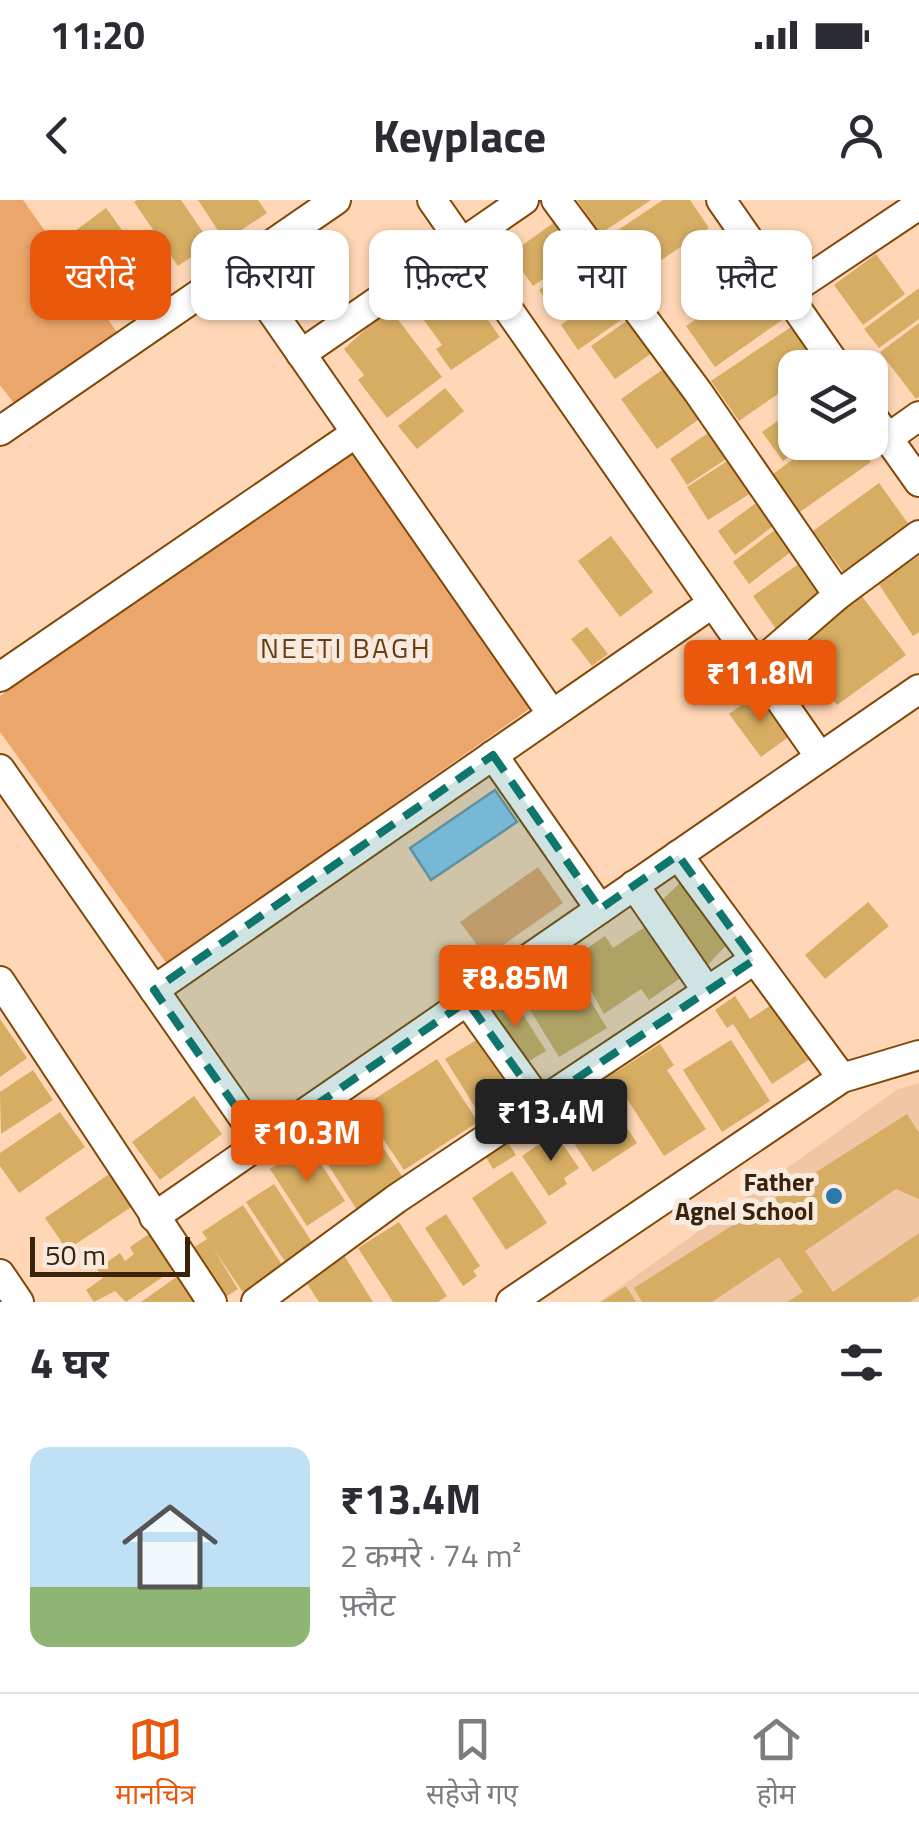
<!DOCTYPE html>
<html lang="hi">
<meta charset="utf-8">
<style>
:root{--surface:#fff;--page:#f7f7f7;--text:#2b2b33;--muted:#7c7c81;--line:#e1e1e2;--accent:#ea580c}
body{margin:0;font-family:"Titillium Web","Noto Sans Devanagari",sans-serif;background:var(--page);color:var(--text);height:100vh;display:flex;flex-direction:column;font-size:38px;white-space:nowrap}
*{box-sizing:border-box;margin:0}
p{font-size:32px;color:var(--muted)}
.icon{flex:none;width:55px;height:55px;fill:none;stroke:currentColor;stroke-width:2;stroke-linecap:round;stroke-linejoin:round}
.map{position:relative;height:1102px;overflow:hidden}
.sheet{display:flex;flex-direction:column;background:var(--surface);flex:1}
.sheet>*{flex:none}
.hud{position:absolute;left:30px;top:30px;width:860px;height:90px;display:flex;gap:20px}
.fabs{position:absolute;left:778px;top:150px;display:grid;gap:20px}
.fabs a{display:grid;place-items:center;width:110px;height:110px;border-radius:20px;background:var(--surface);box-shadow:0 2px 8px #0004;font-size:50px}
.scale{position:absolute;left:30px;bottom:25px;width:160px;box-sizing:border-box;padding-left:10px;border:5px solid #3b220b;border-top:0;font-size:28px;line-height:35px;white-space:nowrap;color:#3b220b;-webkit-text-stroke:8px #f8eadf;paint-order:stroke}
.price{position:absolute;translate:-50% -85px;padding:0 22px;border-radius:10px;background:var(--accent);color:#fff;font-size:32px;line-height:65px;filter:drop-shadow(0 2px 5px #0008)}
.price::after{content:'';position:absolute;left:50%;top:60px;width:30px;height:22px;margin-left:-15px;background:inherit;clip-path:polygon(0 0,100% 0,50% 100%)}
.price.selected{background:#222;color:#fff}
ul{padding:0;list-style:none}
li{display:flex;align-items:center;gap:30px;height:250px;padding:0 30px}
li+li{border-top:2px solid var(--line)}
li span{display:grid;place-items:center;flex:none;width:280px;height:200px;border-radius:20px;color:#555}
li>.icon{margin-inline-start:auto}
span .icon{width:120px;height:120px;fill:#fffc;stroke-width:1}
li b{font-size:42px}
h2{display:flex;justify-content:space-between;align-items:center;height:120px;padding:0 30px;font-size:42px}
.pill{padding:0 35px;border-radius:20px;background:var(--surface);box-shadow:0 2px 8px #0004;font-size:35px;line-height:90px}
.pill.selected{background:var(--accent);color:#fff}
.status{display:flex;justify-content:space-between;align-items:center;height:70px;padding:0 50px;background:var(--surface);direction:ltr}
.status svg{height:28px;fill:currentColor}
header{display:flex;justify-content:space-between;align-items:center;height:130px;padding:0 30px;background:var(--surface);font-size:45px;font-weight:700}
.menu{display:flex;justify-content:space-around;align-items:center;height:140px;border-top:2px solid var(--line);background:var(--surface);font-size:28px;color:var(--muted)}
.menu a{display:grid;justify-items:center;gap:5px}
.menu .selected{color:var(--accent)}
.map>svg:first-child{display:block}
.built{fill:#f1c6a4}
.green{fill:#eba66b}
.water{fill:#90c8f0;stroke:#7696ab;stroke-width:2.5}
.building{fill:#d6ad63}
.lines{fill:none;stroke-linecap:round;stroke-linejoin:round}
.minor-casing{stroke:#814809;stroke-width:32}
.minor{stroke:#fff;stroke-width:28}
.marked{fill:#0f766e;fill-opacity:0.2;stroke:#0f766e;stroke-width:8;stroke-dasharray:20 12;stroke-linejoin:round}
.poi-dot{fill:#2979ab;stroke:#f8eadf;stroke-width:4}
.labels{text-anchor:middle;dominant-baseline:central;stroke-width:10;stroke-linejoin:round;paint-order:stroke}
.poi-label{font-size:25px;font-weight:bold;fill:#3b220b;stroke:#f8eadf;text-anchor:end}
.neighbourhood-label{font-size:28px;letter-spacing:2.5px;fill:#693d12;stroke:#f8eadf}
</style>
<div class="status"><b>11:20</b><svg viewBox="0 0 49 12"><path d="M0 12V9h3v3zM5 12V6h3v6zM10 12V3h3v9zM15 12V0h3v12zM26 1h20v11H26zM47 4h2v5h-2z"/></svg></div>
<header><svg class="icon" aria-label="back" viewBox="0 0 24 24"><path d="M15 5l-7 7 7 7"/></svg>Keyplace<svg class="icon" aria-label="person" viewBox="0 0 24 24"><circle cx="12" cy="8" r="4"/><path d="M4 21q1-7 8-7t8 7"/></svg></header>
<div class="map">
<svg width="919" height="1102" viewBox="0 0 919 1102">
<rect width="100%" height="100%" fill="#ffd7b6"/>
<!-- built -->
<polygon class="built" points="919,883 919,1102 599,1102 898,889"/>
<!-- green -->
<g class="green">
<polygon points="0,0 23,0 119,135 16,206 0,185"/>
<polygon points="351,252 532,507 167,764 0,532 0,496"/>
<polygon points="538,667 563,703 486,757 460,722"/>
</g>
<!-- water -->
<polygon class="water" points="495,590 517,622 431,680 410,648"/>
<!-- building -->
<g class="building">
<polygon points="137,0 181,0 211,44 178,66 134,2"/>
<polygon points="198,0 258,0 267,13 225,41"/>
<polygon points="577,0 651,0 600,34"/>
<polygon points="663,0 690,0 709,28 633,79 606,38"/>
<polygon points="106,8 159,81 123,106 101,76 109,70 99,56 91,62 71,34"/>
<polygon points="563,16 587,49 533,86 510,54"/>
<polygon points="730,23 754,57 719,81 695,48"/>
<polygon points="589,54 610,83 559,119 539,90"/>
<polygon points="876,54 905,94 863,125 834,85"/>
<polygon points="756,77 785,118 715,167 686,126"/>
<polygon points="459,80 500,137 451,170 436,149 442,145 418,112 413,115 403,102 421,90 428,101"/>
<polygon points="613,88 631,113 578,150 561,125"/>
<polygon points="919,88 919,119 879,148 864,129"/>
<polygon points="389,108 442,177 387,218 358,180 364,175 344,149"/>
<polygon points="638,113 662,146 615,179 591,146"/>
<polygon points="919,123 919,197 916,199 880,152"/>
<polygon points="791,127 819,168 795,168 795,182 739,221 711,181"/>
<polygon points="669,165 705,215 657,249 621,199"/>
<polygon points="445,188 464,211 417,249 398,226"/>
<polygon points="795,209 795,242 809,242 783,261 762,232"/>
<polygon points="714,229 732,255 687,285 670,259"/>
<polygon points="817,242 857,242 871,262 797,314 770,276"/>
<polygon points="729,260 751,293 708,320 687,287"/>
<polygon points="879,283 910,326 844,373 813,331"/>
<polygon points="760,300 777,323 735,355 718,331"/>
<polygon points="780,326 796,348 749,384 733,362"/>
<polygon points="611,336 653,392 620,417 578,361"/>
<polygon points="919,356 919,432 913,436 878,383"/>
<polygon points="807,358 830,391 776,429 753,396"/>
<polygon points="858,391 906,455 837,505 790,441"/>
<polygon points="587,427 608,454 592,466 571,439"/>
<polygon points="758,493 790,536 761,557 729,514"/>
<polygon points="681,682 729,742 705,768 659,703"/>
<polygon points="868,702 889,726 825,779 805,755"/>
<polygon points="654,721 689,772 649,800 641,789 604,814 573,758 605,736 613,748"/>
<polygon points="564,758 607,828 559,857 516,787"/>
<polygon points="509,792 546,851 521,866 484,813"/>
<polygon points="735,796 750,819 774,803 810,859 772,884 733,824 727,828 715,810"/>
<polygon points="0,819 27,858 0,877"/>
<polygon points="483,836 516,889 478,912 445,859"/>
<polygon points="731,840 770,901 722,932 683,870"/>
<polygon points="660,844 674,865 667,870 706,929 664,956 618,885 612,889 601,871 611,864 616,872"/>
<polygon points="437,859 478,922 404,970 362,907"/>
<polygon points="33,870 53,900 1,934 0,892"/>
<polygon points="601,889 637,943 593,972 551,908 573,894 579,904"/>
<polygon points="194,896 222,934 160,980 132,942"/>
<polygon points="60,912 85,947 19,993 0,966 0,953"/>
<polygon points="907,914 919,933 919,999 896,989 805,1051 833,1092 919,1033 919,1096 910,1102 787,1102 803,1092 779,1057 712,1102 642,1102 634,1088"/>
<polygon points="364,919 404,979 357,1010 318,949"/>
<polygon points="555,933 579,968 564,978 567,984 549,996 522,956"/>
<polygon points="503,935 516,955 493,969 481,949"/>
<polygon points="308,944 345,1001 307,1026 270,969"/>
<polygon points="118,968 140,1001 67,1050 45,1018"/>
<polygon points="512,971 547,1023 506,1050 472,998"/>
<polygon points="274,984 316,1048 288,1066 246,1002"/>
<polygon points="243,1005 284,1068 244,1094 213,1048 238,1089 218,1102 187,1052 207,1039 202,1032"/>
<polygon points="446,1014 480,1066 473,1071 477,1076 463,1086 425,1028"/>
<polygon points="399,1022 447,1096 438,1102 393,1102 358,1048"/>
<polygon points="149,1034 173,1070 126,1102 115,1091 94,1102 86,1090 103,1078 97,1069 120,1053 125,1061 134,1054 130,1047"/>
<polygon points="340,1049 373,1102 319,1102 301,1074"/>
<polygon points="185,1071 207,1102 141,1102"/>
<polygon points="626,1086 636,1102 601,1102"/>
</g>
<g class="lines">
<defs>
<g id="minor">
<polyline points="432,0 820,557"/>
<polyline points="556,0 698,192 838,395"/>
<polyline points="721,0 838,168"/>
<polyline points="240,66 552,514"/>
<polyline points="786,94 919,5"/>
<polyline points="301,154 524,0"/>
<polyline points="870,213 919,282"/>
<polyline points="0,231 336,0"/>
<polyline points="888,238 919,216"/>
<polyline points="756,466 838,395 919,335"/>
<polyline points="0,477 356,233"/>
<polyline points="493,555 600,709"/>
<polyline points="0,569 261,943"/>
<polyline points="678,655 842,878"/>
<polyline points="634,685 707,791"/>
<polyline points="0,781 212,1102"/>
<polyline points="154,790 713,403"/>
<polyline points="467,801 540,903"/>
<polyline points="154,1017 919,489"/>
<polyline points="0,1074 19,1102"/>
<polyline points="256,1102 396,999 754,760"/>
<polyline points="511,1102 842,878 919,855"/>
</g>
</defs>
<!-- minor casing -->
<use href="#minor" class="minor-casing"/>
<!-- minor -->
<use href="#minor" class="minor"/>
</g>
<!-- marked area -->
<path class="marked" d="M493,555l107,154 78,-54 76,105 -214,143 -73,-102 -206,142 -107,-153z"/>
<!-- markers -->
<circle class="poi-dot" cx="834" cy="996" r="10"/>
<g class="labels">
<!-- poi labels -->
<g class="poi-label">
<text x="814" y="982">Father<tspan x="814" dy="29">Agnel School</tspan></text>
</g>
<!-- neighbourhood labels -->
<g class="neighbourhood-label">
<text x="346" y="447">NEETI BAGH</text>
</g>
</g>
</svg>
<div class="fabs">
<a><svg class="icon" aria-label="layers" viewBox="0 0 24 24"><path d="M12 4l9 5-9 5-9-5zM3 14l9 5 9-5"/></svg></a>
</div>
<div class="scale">50 m</div>
<b class="price" style="left:760px;top:525px">₹11.8M</b>
<b class="price" style="left:515px;top:830px">₹8.85M</b>
<b class="price selected" style="left:551px;top:964px">₹13.4M</b>
<b class="price" style="left:307px;top:985px">₹10.3M</b>
<div class="hud">
<a class="pill selected">खरीदें</a>
<a class="pill">किराया</a>
<a class="pill">फ़िल्टर</a>
<a class="pill">नया</a>
<a class="pill">फ़्लैट</a>
</div>
</div>
<section class="sheet">
<h2>4 घर<svg class="icon" aria-label="filters" viewBox="0 0 24 24"><path d="M4 7h16M4 17h16"/><circle cx="9" cy="7" r="2"/><circle cx="15" cy="17" r="2"/></svg></h2>
<ul>
<li><span style="background:linear-gradient(#bfe0f5 70%,#8fb573 0)"><svg class="icon" aria-label="home" viewBox="0 0 24 24"><path d="M3 11l9-7 9 7M6 9v11h12V9"/></svg></span><div><b>₹13.4M</b><p>2 कमरे · 74 m²</p><p>फ़्लैट</p></div></li>
</ul>
</section>
<nav class="menu">
<a class="selected"><svg class="icon" aria-label="map" viewBox="0 0 24 24"><path d="M3 6l6-2 6 2 6-2v14l-6 2-6-2-6 2zM9 4v14M15 6v14"/></svg>मानचित्र</a>
<a><svg class="icon" aria-label="saved" viewBox="0 0 24 24"><path d="M7 4h10v16l-5-4-5 4z"/></svg>सहेजे गए</a>
<a><svg class="icon" aria-label="home" viewBox="0 0 24 24"><path d="M3 11l9-7 9 7M6 9v11h12V9"/></svg>होम</a>
</nav>
